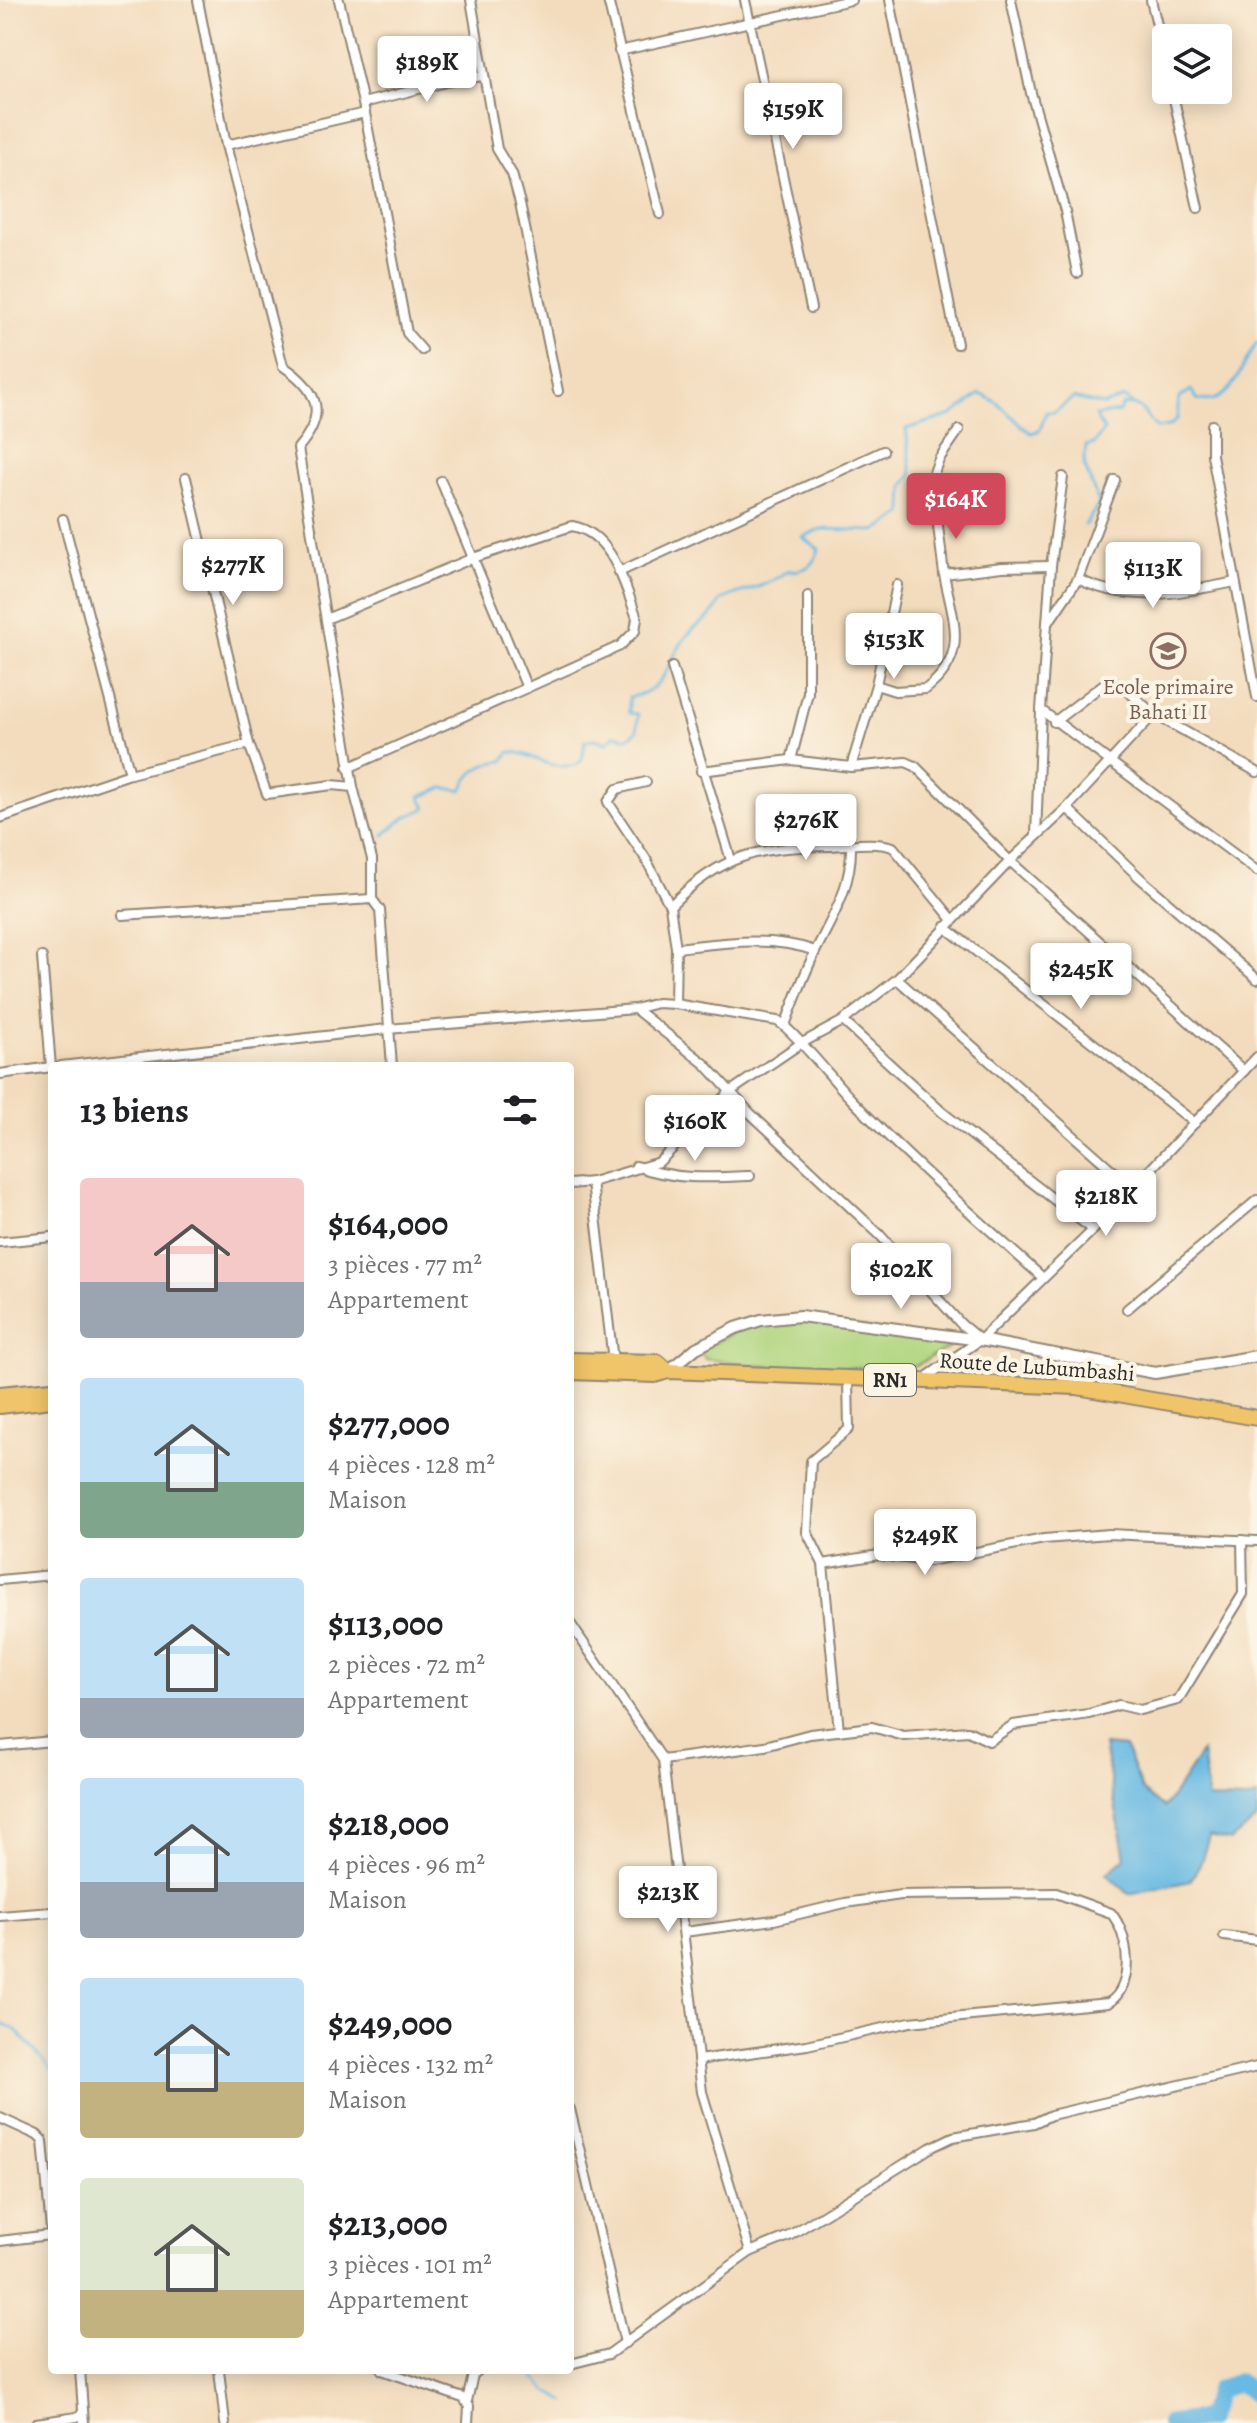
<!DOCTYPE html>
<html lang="fr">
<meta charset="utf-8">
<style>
:root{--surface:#fff;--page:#f2f2f2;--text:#202124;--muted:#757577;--accent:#d1495b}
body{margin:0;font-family:Alegreya,serif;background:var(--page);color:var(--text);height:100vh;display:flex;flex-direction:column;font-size:30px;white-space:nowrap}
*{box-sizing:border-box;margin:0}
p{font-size:26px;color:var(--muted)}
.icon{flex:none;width:44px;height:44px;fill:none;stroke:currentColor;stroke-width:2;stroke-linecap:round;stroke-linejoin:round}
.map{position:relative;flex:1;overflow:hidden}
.drawer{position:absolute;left:48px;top:1062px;width:526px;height:1312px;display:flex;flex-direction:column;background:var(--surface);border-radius:8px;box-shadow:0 4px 20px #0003}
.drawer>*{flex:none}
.controls{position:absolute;left:1152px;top:24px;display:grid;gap:16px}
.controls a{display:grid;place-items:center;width:80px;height:80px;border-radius:8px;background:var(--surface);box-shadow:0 4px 20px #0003;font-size:40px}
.price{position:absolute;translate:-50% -68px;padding:0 18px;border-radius:8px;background:#fff;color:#222;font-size:26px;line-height:52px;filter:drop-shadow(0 2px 4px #0008)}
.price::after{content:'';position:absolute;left:50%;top:48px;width:24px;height:18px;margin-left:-12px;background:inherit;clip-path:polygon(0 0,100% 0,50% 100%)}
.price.selected{background:var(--accent);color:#fff}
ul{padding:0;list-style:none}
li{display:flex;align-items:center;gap:24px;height:200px;padding:0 32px}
li span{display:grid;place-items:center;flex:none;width:224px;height:160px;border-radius:8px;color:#555}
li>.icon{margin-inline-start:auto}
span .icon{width:96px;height:96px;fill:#fffc;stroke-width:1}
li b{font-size:34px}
h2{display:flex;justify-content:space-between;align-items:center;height:96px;padding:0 32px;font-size:34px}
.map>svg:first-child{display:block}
.green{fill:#b1d680;stroke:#6e8056;stroke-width:2}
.water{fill:#68b9e3;stroke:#4a7287;stroke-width:2}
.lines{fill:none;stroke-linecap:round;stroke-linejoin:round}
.stream{stroke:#68b9e3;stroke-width:3}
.river{stroke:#68b9e3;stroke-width:18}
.minor-casing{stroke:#8f8474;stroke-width:12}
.tertiary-casing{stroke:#8f8474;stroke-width:14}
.trunk-casing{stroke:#8f8474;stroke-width:18}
.minor{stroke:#fff;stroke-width:8}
.tertiary{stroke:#fff;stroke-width:10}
.trunk{stroke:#f0c469;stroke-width:14}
.labels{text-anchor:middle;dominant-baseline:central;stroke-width:8;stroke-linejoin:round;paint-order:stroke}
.shield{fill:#fcf5e5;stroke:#6a6863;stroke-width:2}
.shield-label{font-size:20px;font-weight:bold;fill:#2b2b2b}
.education-label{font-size:22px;fill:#785e54;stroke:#fcf5e5}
.street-label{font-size:22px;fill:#2b2b2b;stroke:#fcf5e5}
</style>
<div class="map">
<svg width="1257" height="2423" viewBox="0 0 1257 2423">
<rect width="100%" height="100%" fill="#fcf5e5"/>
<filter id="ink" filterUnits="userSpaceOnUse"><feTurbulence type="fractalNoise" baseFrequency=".0125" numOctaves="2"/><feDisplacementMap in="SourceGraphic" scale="16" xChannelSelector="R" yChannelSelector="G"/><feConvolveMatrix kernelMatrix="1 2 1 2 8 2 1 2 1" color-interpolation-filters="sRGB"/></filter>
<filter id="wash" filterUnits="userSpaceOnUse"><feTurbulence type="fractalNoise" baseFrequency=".006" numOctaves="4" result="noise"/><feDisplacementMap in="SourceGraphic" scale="32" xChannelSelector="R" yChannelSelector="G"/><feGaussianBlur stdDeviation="1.8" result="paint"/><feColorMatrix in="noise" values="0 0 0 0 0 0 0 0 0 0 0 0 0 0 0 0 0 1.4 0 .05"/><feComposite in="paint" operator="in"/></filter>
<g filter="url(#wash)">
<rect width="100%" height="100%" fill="#f3dcbd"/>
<!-- green -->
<polygon class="green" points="803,1318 959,1342 915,1366 791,1369 705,1359 699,1351 742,1328"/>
<!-- water -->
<polygon class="water" points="1104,1745 1125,1747 1142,1790 1164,1808 1202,1752 1208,1799 1248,1800 1257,1796 1257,1819 1230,1841 1209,1836 1201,1862 1190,1881 1129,1894 1107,1874 1125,1858"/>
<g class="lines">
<!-- stream -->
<g class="stream">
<path d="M1085,525l14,-21 -15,-40 2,-18 8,-2 10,-14 -9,-14 24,-4 4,-7c19,-3 22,11 34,23l12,-2 8,-7 2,-21 12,-8 6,9c34,11 45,-36 60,-56"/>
<path d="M384,835l20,-17 22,-10 -6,-11 23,-9 19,2c8,-19 21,-27 41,-29l6,-9c30,1 30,18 67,13l6,-5 3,-19 10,-2 11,4 9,-8 13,3 9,-7 1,-17 -9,-1v-16c40,-5 37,-37 58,-61 14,-17 22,-12 34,-36 24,-11 46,-12 66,-29 18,0 27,-4 32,-22l-17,-12 19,-8 54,2 28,-17 1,-29 8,-10 -6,-46 46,-14 28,-21c22,7 32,26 51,39l9,-3 6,-18h9l18,-14 30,7 21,-7 9,6"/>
<polyline points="0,2023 16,2030 52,2070"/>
<polyline points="527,2370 547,2390 566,2402"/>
</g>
<!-- river -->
<polyline class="river" points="1170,2423 1207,2419 1218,2390 1239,2382 1257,2396"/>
</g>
</g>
<g filter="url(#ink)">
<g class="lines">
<defs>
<g id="minor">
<path d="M198,0l28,145 57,221c35,24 45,47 15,82l55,339"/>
<polyline points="339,0 363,103 407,333 422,350"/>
<polyline points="471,0 497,149 512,174 520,203 558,391"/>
<polyline points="608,0 660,214"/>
<polyline points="745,0 811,308"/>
<polyline points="890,0 957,344"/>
<polyline points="1011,0 1031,93 1065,211 1077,273"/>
<polyline points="1151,0 1166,62"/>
<polyline points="619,51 851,0"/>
<polyline points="1172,90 1198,208"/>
<polyline points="363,103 458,79 484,76"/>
<polyline points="226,145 365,113"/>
<polyline points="1212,425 1212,455 1257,697"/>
<polyline points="959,430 939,459 932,478 944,574 1002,567 1051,566"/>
<polyline points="1063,477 1051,566 1041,710 1257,871"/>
<polyline points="186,478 249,744"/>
<polyline points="441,481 527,688"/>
<polyline points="63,519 130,774"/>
<polyline points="619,572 883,451"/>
<path d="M1078,579c49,25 105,14 157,3"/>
<path d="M326,619l147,-61 99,-32c40,7 52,57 65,92l-2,13 -15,15 -272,122"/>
<polyline points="1050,620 1078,579 1115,480"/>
<polyline points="672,667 731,860"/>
<path d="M876,685l19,6 31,-2c44,-34 27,-68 18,-115"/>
<polyline points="1054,722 1109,680 1124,688 1154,714 1257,772"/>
<polyline points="791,760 808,693 808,596"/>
<polyline points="851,767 876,685 897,585"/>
<polyline points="701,771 791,760 851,767 906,762 915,766 1010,861 1244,1071"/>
<polyline points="646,782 617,789 608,802 646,859 670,906"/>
<polyline points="1067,808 1140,878 1257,979"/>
<polyline points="0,818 130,774 249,744 267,794 332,785 353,787 372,859 372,899 380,910 392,1066"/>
<polyline points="1036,835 1041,711"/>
<polyline points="122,915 372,899"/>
<polyline points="945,927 1195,1123"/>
<path d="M676,948l-6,-42c52,-53 91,-59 161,-60 20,-1 43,-5 62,1l60,73"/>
<polyline points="42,957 51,1067"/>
<polyline points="897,979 1130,1186"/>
<path d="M675,1004l1,-56c46,-5 95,-13 139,3"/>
<polyline points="635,1009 705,1064 751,1114 880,1235 961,1324 979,1339"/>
<polyline points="843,1021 942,1112 1093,1230"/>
<path d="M785,1025c10,-25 19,-51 31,-75 18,-36 36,-64 35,-105"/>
<path d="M61,1066l326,-37 248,-20 22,-6 18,1 102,17c14,6 60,64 76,80 60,62 126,119 190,177"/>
<polyline points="0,1074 52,1067"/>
<path d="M636,1166c38,14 73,12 114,10"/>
<polyline points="592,1182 613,1361"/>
<polyline points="570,1184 592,1182 659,1162 731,1091 800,1044 843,1021 897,979 1010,861 1067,808 1154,714"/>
<polyline points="0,1242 52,1237"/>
<polyline points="1127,1309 1257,1200"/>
<polyline points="848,1380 849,1429 811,1461 807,1532 823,1564 879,1555 929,1561 1044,1539 1109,1534 1257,1541"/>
<polyline points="922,1380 980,1340 1093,1230 1257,1057"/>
<polyline points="823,1564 839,1731"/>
<polyline points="0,1580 52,1575"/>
<polyline points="570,1623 663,1760 702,2092 750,2252"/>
<polyline points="0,1746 52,1741"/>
<polyline points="663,1760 765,1746 810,1734 872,1727 904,1736 968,1731 989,1741 1013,1725 1089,1714 1119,1705 1140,1710 1178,1700 1243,1594 1242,1540"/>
<polyline points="0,1916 52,1912"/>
<path d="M684,1932l90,-12 71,-17 56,-8 155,-2 55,20c18,21 25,74 -3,90l-198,19 -103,23 -109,15"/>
<polyline points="1224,1936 1257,1940"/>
<polyline points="570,2109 625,2343"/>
<polyline points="0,2118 37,2135 43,2141 52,2241"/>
<polyline points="0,2241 50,2235"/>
<polyline points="570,2364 609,2354 750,2252 789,2236 930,2148 953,2137 1034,2123 1051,2115 1257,2067"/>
<polyline points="80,2370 84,2423"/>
<polyline points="219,2370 225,2423"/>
<polyline points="382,2370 463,2398 469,2406 468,2423"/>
<polyline points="467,2401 473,2375 479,2370"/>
<polyline points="36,2423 77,2417 83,2412"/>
</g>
<polyline id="tertiary" points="668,1371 696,1348 736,1328 761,1320 800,1316 980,1340 1155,1373 1257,1356"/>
<g id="trunk">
<polyline points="570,1360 658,1362 668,1371"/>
<polyline points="570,1372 655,1375 668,1371 1077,1387 1257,1418"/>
<polyline points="0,1394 52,1389"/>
<polyline points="0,1406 52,1400"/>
</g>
</defs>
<!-- minor casing -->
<use href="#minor" class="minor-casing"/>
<!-- tertiary casing -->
<use href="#tertiary" class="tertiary-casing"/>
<!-- trunk casing -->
<use href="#trunk" class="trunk-casing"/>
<!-- minor -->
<use href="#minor" class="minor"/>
<!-- tertiary -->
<use href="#tertiary" class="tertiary"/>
<!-- trunk -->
<use href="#trunk" class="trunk"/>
</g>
</g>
<!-- icons -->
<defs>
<symbol id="school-ring" viewBox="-11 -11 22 22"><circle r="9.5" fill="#fcf5e5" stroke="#8d6e63" stroke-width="1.5"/><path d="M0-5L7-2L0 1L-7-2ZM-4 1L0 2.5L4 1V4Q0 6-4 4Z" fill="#8d6e63"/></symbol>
</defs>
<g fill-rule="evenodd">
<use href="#school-ring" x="1148" y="631" width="40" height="40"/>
</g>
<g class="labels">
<!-- shield labels -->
<rect class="shield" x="864" y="1364" width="52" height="32" rx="6"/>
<g class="shield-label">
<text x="890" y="1380">RN1</text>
</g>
<!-- education labels -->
<g class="education-label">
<text x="1168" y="687">Ecole primaire<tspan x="1168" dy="25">Bahati II</tspan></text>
</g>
<!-- street labels -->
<g class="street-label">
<text transform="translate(1037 1367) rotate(4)">Route de Lubumbashi</text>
</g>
</g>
</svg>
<div class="controls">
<a><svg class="icon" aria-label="layers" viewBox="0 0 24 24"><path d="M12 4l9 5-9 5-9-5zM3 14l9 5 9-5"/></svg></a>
</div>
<b class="price" style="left:427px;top:104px">$189K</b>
<b class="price" style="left:793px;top:151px">$159K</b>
<b class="price selected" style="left:956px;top:541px">$164K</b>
<b class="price" style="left:233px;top:607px">$277K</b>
<b class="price" style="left:1153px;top:610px">$113K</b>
<b class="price" style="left:894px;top:681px">$153K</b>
<b class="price" style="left:806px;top:862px">$276K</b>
<b class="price" style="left:1081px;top:1011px">$245K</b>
<b class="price" style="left:695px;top:1163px">$160K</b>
<b class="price" style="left:1106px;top:1238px">$218K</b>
<b class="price" style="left:901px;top:1311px">$102K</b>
<b class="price" style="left:925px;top:1577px">$249K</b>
<b class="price" style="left:668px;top:1934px">$213K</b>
<section class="drawer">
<h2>13 biens<svg class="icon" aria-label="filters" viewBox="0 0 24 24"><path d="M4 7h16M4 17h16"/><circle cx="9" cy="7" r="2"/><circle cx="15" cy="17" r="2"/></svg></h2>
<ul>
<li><span style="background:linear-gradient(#f6c9c9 65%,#9aa5b1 0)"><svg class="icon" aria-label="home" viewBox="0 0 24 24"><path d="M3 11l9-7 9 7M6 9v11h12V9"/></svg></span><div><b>$164,000</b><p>3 pièces · 77 m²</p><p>Appartement</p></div></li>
<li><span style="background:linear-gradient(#bfe0f5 65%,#7fa58c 0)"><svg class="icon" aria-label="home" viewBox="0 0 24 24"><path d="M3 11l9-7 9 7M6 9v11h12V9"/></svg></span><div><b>$277,000</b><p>4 pièces · 128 m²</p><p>Maison</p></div></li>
<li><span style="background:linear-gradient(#bfe0f5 75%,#9aa5b1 0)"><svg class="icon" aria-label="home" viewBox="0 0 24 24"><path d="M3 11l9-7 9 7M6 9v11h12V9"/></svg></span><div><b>$113,000</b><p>2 pièces · 72 m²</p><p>Appartement</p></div></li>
<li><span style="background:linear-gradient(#bfe0f5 65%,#9aa5b1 0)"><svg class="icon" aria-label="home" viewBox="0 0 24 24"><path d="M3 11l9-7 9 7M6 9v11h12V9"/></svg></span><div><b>$218,000</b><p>4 pièces · 96 m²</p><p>Maison</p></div></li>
<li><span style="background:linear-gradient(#bfe0f5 65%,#c2b280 0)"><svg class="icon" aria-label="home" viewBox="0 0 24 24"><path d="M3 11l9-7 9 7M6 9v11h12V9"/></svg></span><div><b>$249,000</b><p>4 pièces · 132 m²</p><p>Maison</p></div></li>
<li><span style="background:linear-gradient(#dfe7d0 70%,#c2b280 0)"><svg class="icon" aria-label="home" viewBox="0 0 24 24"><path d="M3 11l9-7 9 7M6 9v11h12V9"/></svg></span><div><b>$213,000</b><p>3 pièces · 101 m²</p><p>Appartement</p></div></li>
</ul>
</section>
</div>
